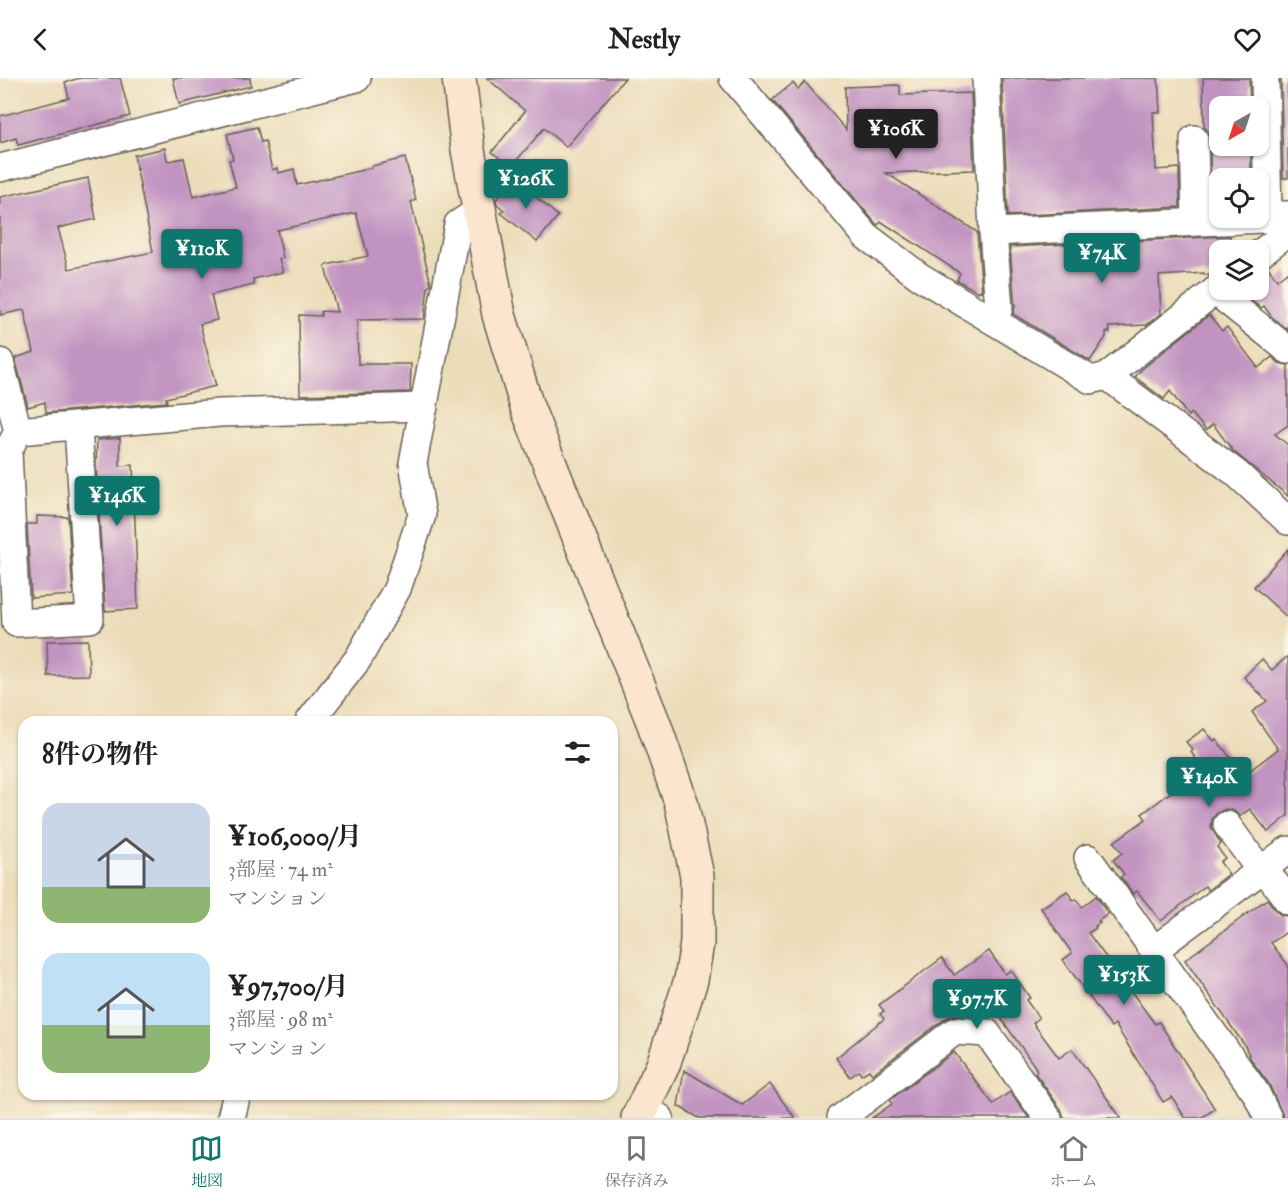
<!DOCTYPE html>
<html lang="ja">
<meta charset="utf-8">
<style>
:root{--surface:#fff;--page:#f2f2f2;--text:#222;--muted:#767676;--line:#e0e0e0;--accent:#0f766e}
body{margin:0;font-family:"IM FELL Double Pica","Noto Serif JP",serif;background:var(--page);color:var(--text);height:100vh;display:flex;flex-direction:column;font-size:22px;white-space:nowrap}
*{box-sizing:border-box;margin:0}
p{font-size:20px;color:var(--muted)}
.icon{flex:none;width:33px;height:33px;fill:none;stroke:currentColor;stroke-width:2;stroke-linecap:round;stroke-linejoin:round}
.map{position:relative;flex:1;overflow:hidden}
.details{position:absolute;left:18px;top:638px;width:600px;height:384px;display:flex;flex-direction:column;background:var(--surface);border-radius:18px;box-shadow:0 2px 4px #0004}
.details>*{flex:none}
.needle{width:39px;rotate:219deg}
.controls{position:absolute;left:1209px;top:18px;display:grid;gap:12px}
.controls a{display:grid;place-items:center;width:60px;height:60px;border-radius:12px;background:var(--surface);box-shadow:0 2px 4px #0004;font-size:30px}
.price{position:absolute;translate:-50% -51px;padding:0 14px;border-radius:6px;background:var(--accent);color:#fff;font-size:20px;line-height:39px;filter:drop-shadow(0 2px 3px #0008)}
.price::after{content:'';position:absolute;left:50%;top:36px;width:18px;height:14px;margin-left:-9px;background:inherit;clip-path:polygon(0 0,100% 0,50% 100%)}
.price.on{background:#222;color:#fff}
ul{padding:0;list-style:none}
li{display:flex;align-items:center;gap:18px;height:150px;padding:0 24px}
li span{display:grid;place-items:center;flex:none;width:168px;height:120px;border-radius:18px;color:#555}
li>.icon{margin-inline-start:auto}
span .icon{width:72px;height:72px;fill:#fffc;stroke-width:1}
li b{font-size:26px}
h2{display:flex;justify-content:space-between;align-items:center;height:72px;padding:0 24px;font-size:26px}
header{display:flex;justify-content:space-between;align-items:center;height:78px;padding:0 24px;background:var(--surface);font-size:27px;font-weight:800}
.menu{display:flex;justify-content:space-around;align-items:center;height:84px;border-top:2px solid var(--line);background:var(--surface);font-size:16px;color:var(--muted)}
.menu a{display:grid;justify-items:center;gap:3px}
.menu .on{color:var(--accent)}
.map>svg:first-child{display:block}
.building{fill:#c193c1}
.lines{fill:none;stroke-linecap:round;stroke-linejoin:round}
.street-casing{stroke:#656053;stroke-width:30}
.secondary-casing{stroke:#656053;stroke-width:36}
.street{stroke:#fff;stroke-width:27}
.secondary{stroke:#fbe5cf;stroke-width:33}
</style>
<header><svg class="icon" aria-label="back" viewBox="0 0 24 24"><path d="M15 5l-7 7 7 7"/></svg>Nestly<svg class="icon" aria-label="heart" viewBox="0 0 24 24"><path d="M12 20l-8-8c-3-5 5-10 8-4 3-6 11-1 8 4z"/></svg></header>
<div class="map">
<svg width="1288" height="1040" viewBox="0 0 1288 1040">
<rect width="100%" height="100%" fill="#fcf5e5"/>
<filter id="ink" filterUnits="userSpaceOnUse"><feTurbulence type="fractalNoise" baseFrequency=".0167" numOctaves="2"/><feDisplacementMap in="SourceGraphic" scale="12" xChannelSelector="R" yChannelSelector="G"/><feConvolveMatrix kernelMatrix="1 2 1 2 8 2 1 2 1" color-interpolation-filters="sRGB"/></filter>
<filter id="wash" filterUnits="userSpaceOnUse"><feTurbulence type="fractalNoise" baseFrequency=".008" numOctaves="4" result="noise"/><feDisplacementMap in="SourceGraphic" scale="24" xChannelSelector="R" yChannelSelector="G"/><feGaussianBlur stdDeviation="1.35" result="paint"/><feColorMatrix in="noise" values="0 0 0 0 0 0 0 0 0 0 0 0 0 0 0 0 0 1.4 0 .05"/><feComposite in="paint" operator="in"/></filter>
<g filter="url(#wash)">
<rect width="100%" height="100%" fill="#ecddba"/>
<g id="blocks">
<!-- building -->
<g class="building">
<polygon points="81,0 120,0 130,38 18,67 16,60 0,65 0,38 69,20 65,4"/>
<polygon points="173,0 250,0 251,8 179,26"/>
<polygon points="487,0 625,0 566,69 544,50 511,89 492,74 525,33"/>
<polygon points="1002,0 1158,0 1160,34 1153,34 1156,92 1179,90 1180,129 1008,138"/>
<polygon points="1203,0 1249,0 1250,28 1220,28 1220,68 1251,68 1251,100 1220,100 1220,127 1211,128 1210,61 1208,53 1204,49"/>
<polygon points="1281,0 1288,0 1288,100 1283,100"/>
<polygon points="805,4 846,52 845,9 898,7 900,8 900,17 971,15 974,92 886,95 977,154 982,214 980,212 978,214 957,202 960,195 882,144 877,147 772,22 793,5 798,11"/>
<polygon points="257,49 261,64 265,63 272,92 277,90 278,95 294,91 297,107 372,90 372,88 405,80 416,122 411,124 431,206 428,209 424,241 357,242 358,286 411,286 410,314 300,317 299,237 321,238 321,233 337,234 325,189 327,187 368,178 356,135 277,152 283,180 279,181 283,194 253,201 254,207 211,217 217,242 200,246 216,308 166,320 167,324 46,335 45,324 28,329 15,280 34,274 24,232 0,237 0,119 88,100 96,141 58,150 69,191 153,174 134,77 165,70 167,82 169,83 184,80 193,119 236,109 229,82 233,81 227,56"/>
<polygon points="514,100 558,138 537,164 501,135 504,132 497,126 496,122"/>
<polygon points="1230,158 1231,172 1220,172 1220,194 1210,197 1204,197 1204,195 1159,198 1161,236 1146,247 1109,249 1110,254 1106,254 1106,259 1090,283 1013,236 1015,229 1010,169"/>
<polygon points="1268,189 1277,202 1288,193 1288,252 1271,238 1264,228 1261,230 1253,224 1244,212 1258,212 1258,195"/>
<polygon points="1209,237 1222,253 1227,249 1258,290 1272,279 1279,285 1288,287 1288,347 1275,356 1288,367 1288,418 1233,373 1213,346 1206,352 1191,335 1188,338 1170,313 1164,321 1135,299 1142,291"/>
<polygon points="120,360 120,388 133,387 138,531 105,533 96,388 97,362"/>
<polygon points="37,438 68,439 73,517 31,520 27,446 37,446"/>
<polygon points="1288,471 1288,540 1254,509"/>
<polygon points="88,562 89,597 48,598 47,563"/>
<polygon points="1288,578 1288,738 1268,754 1250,731 1240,738 1233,732 1225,731 1217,735 1212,741 1211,749 1221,766 1217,769 1225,780 1220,784 1229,796 1208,812 1205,808 1161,843 1137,813 1133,816 1121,799 1124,796 1113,782 1122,775 1114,764 1146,741 1142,736 1203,690 1191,674 1193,672 1186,664 1204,651 1214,663 1216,661 1244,697 1278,671 1252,634 1267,623 1244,599 1262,581 1272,592"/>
<polygon points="1067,813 1074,823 1076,821 1082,829 1096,818 1108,836 1098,843 1100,845 1095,848 1096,850 1088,855 1155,946 1159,944 1215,1031 1201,1040 1185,1040 1172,1019 1163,1024 1115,946 1111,949 1063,882 1072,875 1041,830"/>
<polygon points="1267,821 1276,833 1281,837 1288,838 1288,853 1271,865 1288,887 1288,1040 1284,1040 1269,1006 1252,983 1245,968 1185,882"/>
<polygon points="989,873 1005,896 1011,892 1030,920 1026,922 1039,940 1033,945 1059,980 1072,971 1121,1040 1064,1040 1061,1031 1035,995 1037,993 1036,990 991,926 973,938 956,937 946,940 872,996 869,992 861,997 859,993 850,999 836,980 884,941 880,936 884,933 879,927 942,880 954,897"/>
<polygon points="954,974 993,1026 1010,1014 1029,1040 872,1040 892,1026 890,1022"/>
<polygon points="684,992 742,1027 770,1006 795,1040 699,1040 678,1028"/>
</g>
</g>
</g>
<g filter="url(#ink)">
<use href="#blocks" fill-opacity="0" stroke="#656053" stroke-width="1.5"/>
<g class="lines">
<defs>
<g id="street">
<polyline points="733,0 866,158 919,198 1091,302 1107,298 1220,209"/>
<polyline points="986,0 993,154 999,230 992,242"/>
<polyline points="1265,0 1268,137"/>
<polyline points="1194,61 1196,143"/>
<polyline points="0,90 357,0"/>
<polyline points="993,154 1263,141 1268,137 1288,137"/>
<polyline points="1258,177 1288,154"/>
<polyline points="1215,213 1288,272"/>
<polyline points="0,284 18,353 219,335 424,329"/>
<polyline points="1107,298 1236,395 1288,443"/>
<polyline points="18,353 8,373 16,545 90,541 78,348"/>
<polyline points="309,644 358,581 397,511 422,437 413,385 458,146 478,133"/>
<polyline points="1227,747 1260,792"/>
<polyline points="1088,780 1256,1015 1268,1040"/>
<polyline points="1264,790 1288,823"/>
<polyline points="1154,872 1288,772"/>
<polyline points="644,1031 660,1040"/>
<polyline points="231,1040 237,1016"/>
<polyline points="841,1040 955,953 987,955 1048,1040"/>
</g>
<polyline id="secondary" points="459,0 468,72 499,237 527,329 654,646 681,724 697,798 697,865 691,902 663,987 638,1040"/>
</defs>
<!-- street casing -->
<use href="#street" class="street-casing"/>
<!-- secondary casing -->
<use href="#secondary" class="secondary-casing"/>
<!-- street -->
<use href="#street" class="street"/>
<!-- secondary -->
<use href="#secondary" class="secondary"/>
</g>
</g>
</svg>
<div class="controls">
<a><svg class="needle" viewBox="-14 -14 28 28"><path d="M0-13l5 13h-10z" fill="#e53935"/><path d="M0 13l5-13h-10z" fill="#767676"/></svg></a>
<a><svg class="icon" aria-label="locate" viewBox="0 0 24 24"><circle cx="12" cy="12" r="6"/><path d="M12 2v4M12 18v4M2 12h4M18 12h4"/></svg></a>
<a><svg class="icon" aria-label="layers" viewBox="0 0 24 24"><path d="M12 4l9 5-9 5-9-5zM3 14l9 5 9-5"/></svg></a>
</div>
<b class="price on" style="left:896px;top:82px">¥106K</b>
<b class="price" style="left:526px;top:132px">¥126K</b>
<b class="price" style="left:202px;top:202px">¥110K</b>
<b class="price" style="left:1102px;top:206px">¥74K</b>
<b class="price" style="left:117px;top:449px">¥146K</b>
<b class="price" style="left:1209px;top:730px">¥140K</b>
<b class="price" style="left:1124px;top:928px">¥153K</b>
<b class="price" style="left:977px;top:952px">¥97.7K</b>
<section class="details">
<h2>8件の物件<svg class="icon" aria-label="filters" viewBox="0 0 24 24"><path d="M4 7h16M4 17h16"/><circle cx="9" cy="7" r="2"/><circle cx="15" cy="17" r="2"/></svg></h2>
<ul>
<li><span style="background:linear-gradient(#c9d6e8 70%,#8fb573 0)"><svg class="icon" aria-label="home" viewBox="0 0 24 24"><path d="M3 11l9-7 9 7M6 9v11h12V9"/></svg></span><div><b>¥106,000/月</b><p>3部屋 · 74 m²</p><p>マンション</p></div></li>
<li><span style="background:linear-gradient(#bfe0f5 60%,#8fb573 0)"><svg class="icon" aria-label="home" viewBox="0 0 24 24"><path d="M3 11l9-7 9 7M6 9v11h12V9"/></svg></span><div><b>¥97,700/月</b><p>3部屋 · 98 m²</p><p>マンション</p></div></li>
</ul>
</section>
</div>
<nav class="menu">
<a class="on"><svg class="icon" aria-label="map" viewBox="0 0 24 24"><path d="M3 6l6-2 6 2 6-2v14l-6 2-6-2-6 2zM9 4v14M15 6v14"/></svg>地図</a>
<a><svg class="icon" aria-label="saved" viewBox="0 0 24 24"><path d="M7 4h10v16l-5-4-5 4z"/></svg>保存済み</a>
<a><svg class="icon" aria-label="home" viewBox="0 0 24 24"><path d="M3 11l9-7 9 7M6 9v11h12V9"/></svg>ホーム</a>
</nav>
